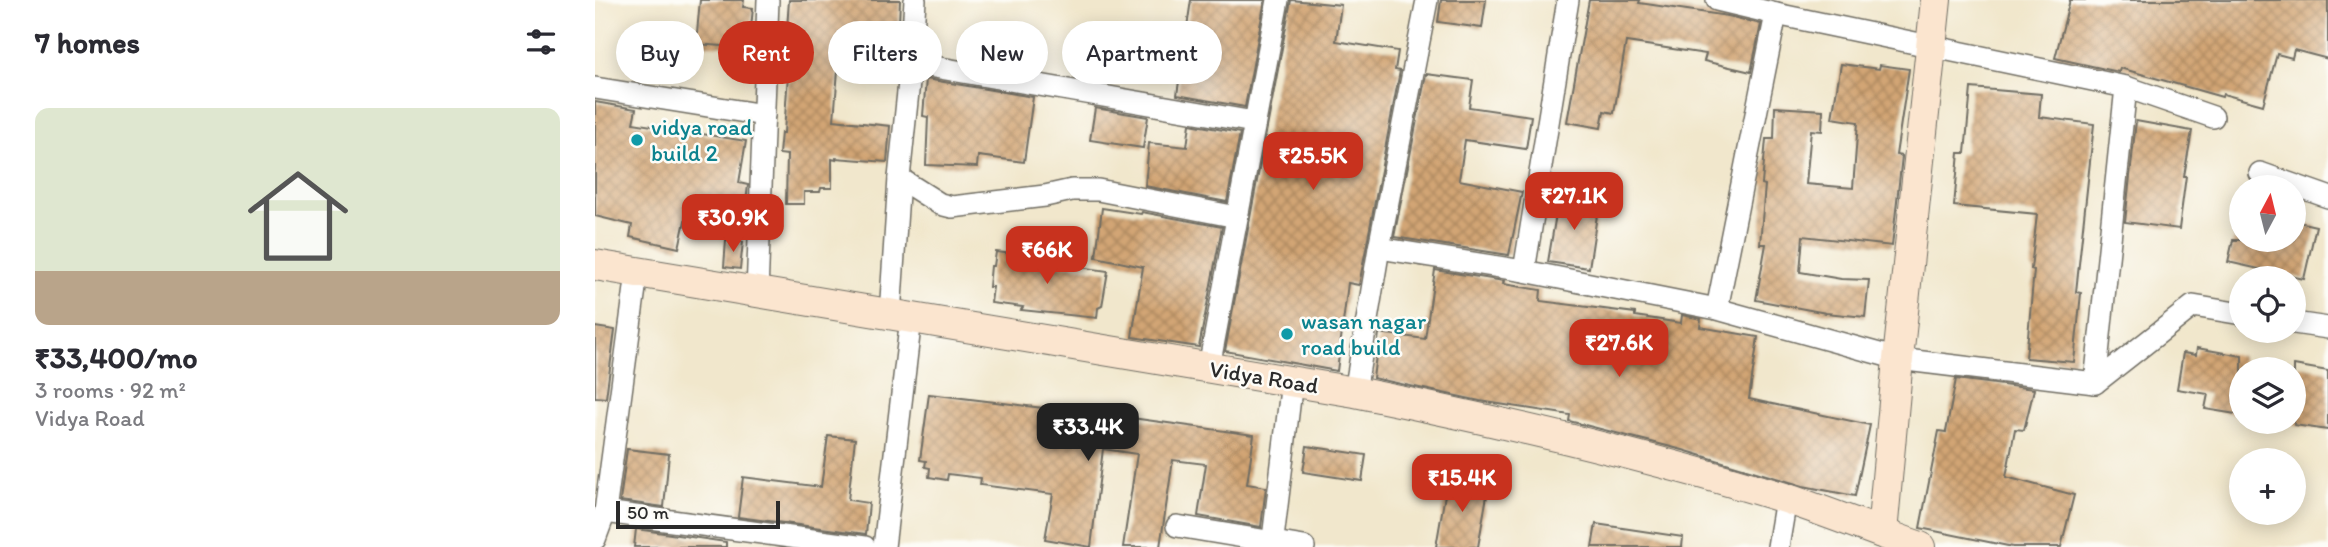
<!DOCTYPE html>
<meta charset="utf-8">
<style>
:root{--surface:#fff;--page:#f2f2f3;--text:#2b2b33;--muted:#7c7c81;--line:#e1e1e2;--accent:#c8321e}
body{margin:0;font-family:Itim,sans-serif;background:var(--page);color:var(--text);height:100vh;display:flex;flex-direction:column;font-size:26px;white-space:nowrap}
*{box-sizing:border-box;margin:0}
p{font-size:23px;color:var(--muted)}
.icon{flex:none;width:38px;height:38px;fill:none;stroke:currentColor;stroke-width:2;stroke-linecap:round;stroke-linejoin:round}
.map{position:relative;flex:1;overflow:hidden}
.side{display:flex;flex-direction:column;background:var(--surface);width:595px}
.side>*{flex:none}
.banner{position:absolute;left:21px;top:21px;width:665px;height:63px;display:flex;gap:14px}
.needle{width:46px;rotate:7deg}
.fabs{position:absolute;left:1634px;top:175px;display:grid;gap:14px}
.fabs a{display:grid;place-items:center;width:77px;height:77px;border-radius:50%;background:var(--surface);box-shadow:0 4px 18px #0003;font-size:35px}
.scale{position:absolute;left:21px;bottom:18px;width:164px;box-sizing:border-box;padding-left:7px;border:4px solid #2b2b2b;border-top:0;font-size:19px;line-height:24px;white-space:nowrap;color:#2b2b2b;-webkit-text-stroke:5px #fdfcf7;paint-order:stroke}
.price{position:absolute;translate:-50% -60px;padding:0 16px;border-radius:14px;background:var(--accent);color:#fff;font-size:23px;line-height:46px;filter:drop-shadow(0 2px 4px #0008)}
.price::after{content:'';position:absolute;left:50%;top:42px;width:21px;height:16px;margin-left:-10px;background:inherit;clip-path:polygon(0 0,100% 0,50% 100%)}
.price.current{background:#222;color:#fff}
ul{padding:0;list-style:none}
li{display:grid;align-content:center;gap:14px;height:371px;padding:0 35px}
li+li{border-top:2px solid var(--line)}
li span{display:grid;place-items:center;height:217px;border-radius:14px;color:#555}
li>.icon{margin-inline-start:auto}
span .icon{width:126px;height:126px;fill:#fffc;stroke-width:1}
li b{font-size:30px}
h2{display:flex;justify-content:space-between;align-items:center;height:84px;padding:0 35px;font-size:30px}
.pill{padding:0 24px;border-radius:32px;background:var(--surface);box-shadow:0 4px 18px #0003;font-size:24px;line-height:63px}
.pill.current{background:var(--accent);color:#fff}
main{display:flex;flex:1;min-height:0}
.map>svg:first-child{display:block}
.building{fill:url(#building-cross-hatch)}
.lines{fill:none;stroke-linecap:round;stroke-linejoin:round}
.street-casing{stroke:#706d63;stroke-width:24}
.secondary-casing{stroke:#706d63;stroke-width:32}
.street{stroke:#fff;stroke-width:21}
.secondary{stroke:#fbe5cf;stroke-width:30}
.culture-dot{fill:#0f9aa8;stroke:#fdfcf7;stroke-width:2.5}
.labels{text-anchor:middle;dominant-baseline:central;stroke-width:5;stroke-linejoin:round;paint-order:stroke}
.culture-label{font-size:23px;fill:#0d838f;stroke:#fdfcf7;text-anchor:start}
.street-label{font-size:23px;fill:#2b2b2b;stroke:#fdfcf7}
</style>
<main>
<section class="side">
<h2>7 homes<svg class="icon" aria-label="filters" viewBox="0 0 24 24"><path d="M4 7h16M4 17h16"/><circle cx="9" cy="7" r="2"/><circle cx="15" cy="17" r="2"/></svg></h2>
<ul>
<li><span style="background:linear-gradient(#dfe7d0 75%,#b9a48a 0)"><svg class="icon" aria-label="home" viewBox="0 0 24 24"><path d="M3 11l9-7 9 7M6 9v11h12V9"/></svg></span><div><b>₹33,400/mo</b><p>3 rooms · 92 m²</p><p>Vidya Road</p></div></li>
</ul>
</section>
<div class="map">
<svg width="1733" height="547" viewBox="0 0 1733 547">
<defs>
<pattern id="building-cross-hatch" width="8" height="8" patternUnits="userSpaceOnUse" patternTransform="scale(1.75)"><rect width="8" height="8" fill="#d2a574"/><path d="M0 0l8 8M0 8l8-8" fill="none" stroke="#ab875f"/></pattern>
</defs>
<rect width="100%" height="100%" fill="#fdfcf7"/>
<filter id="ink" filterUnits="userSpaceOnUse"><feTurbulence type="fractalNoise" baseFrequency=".0143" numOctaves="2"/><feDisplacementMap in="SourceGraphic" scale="14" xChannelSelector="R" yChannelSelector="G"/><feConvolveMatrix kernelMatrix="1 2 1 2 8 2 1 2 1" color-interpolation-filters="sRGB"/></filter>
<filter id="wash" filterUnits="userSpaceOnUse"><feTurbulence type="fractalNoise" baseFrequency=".00686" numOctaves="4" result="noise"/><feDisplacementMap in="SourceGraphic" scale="28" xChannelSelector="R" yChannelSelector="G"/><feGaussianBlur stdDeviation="1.57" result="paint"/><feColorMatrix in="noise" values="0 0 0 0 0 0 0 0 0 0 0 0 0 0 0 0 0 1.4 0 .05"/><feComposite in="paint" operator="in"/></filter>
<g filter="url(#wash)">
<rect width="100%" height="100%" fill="#f1e7cc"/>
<g id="blocks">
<!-- building -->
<g class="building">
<polygon points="105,0 149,0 148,7 158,8 154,48 101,44"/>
<polygon points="194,0 305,0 302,72 243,70 239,120 295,126 292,162 241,158 241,160 237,159 237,188 226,188 225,192 209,192 209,204 191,204 192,155 184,154 186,133 189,133 194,59 190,58"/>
<polygon points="596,0 670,0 650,107 582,95"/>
<polygon points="696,0 746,5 741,41 803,51 800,70 805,71 764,285 753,283 742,371 630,351"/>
<polygon points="846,0 891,0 887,28 843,22"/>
<polygon points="994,0 1045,0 1044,3 1133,16 1166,24 1156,72 1109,61 1111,54 1031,42 1019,113 1009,111 1006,128 972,122"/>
<polygon points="1475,0 1733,0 1733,59 1699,50 1697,58 1682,54 1668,105 1628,94 1627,97 1525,68 1524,72 1460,58"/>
<polygon points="1246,64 1284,69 1285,65 1314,69 1301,155 1307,156 1297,246 1208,236 1205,272 1246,279 1274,280 1270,317 1231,313 1161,300 1171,244 1165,244 1170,185 1167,184 1171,139 1179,139 1180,107 1228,110 1227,131 1216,130 1211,184 1258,188 1263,122 1237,118"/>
<polygon points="831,74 878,80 874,107 936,116 931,149 870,140 864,180 927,192 914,255 799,237"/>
<polygon points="331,79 438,97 429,162 383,156 382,167 331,165 333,117 328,116"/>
<polygon points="1376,88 1446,94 1444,117 1499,124 1481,292 1486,293 1479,362 1431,358 1439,270 1436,269 1442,214 1359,206 1364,153 1370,153"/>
<polygon points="0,102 41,109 38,123 151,141 144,183 153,185 148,225 91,216 84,248 35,237 37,225 0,216"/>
<polygon points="500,108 553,117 548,148 495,140"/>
<polygon points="1541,121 1597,131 1589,176 1591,176 1584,229 1530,222"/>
<polygon points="595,124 645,133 632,202 550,186 554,143 592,147"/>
<polygon points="964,196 1004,202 994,268 953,262"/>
<polygon points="507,208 546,214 547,212 627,227 604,347 537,337 548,267 501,257"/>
<polygon points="1699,221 1721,226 1709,279 1633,262 1638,240 1699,240"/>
<polygon points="131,240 148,242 145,269 129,267"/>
<polygon points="401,252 427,255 427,259 513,271 507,306 503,308 502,318 426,310 428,307 396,303 398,287 394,287 396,266 399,266"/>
<polygon points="840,270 909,281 908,284 946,290 945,301 1040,313 1040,316 1086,323 1087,315 1106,319 1105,327 1163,337 1154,399 1275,425 1260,496 1208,486 1088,450 974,421 975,415 885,401 778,378 784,333 830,339"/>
<polygon points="0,327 20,330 11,398 0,397"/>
<polygon points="1602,348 1647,356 1647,415 1610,409 1613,394 1582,389 1588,353 1601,355"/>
<polygon points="1699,365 1733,371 1733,430 1699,425"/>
<polygon points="1361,379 1439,389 1429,430 1420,429 1411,477 1479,495 1466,547 1418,547 1325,528 1344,431 1351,432"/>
<polygon points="334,394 465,410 465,408 659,435 652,484 671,487 666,527 603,516 611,464 578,460 565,547 528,547 542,454 508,449 496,547 450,539 458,494 385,485 386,478 353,474 352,480 334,477 335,468 330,467 331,461 325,460"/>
<polygon points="233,436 260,439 253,500 274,503 271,534 143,517 148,477 226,487"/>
<polygon points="712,446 771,455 767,481 708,472"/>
<polygon points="32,449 74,454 69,507 25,501"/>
<polygon points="853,477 894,484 883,547 841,547"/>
<polygon points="1001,524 1088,537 1087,547 997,547"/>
<polygon points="41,529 131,542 131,547 39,547"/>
</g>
</g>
</g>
<g filter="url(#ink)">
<use href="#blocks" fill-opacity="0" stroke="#706d63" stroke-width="2"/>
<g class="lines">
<defs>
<g id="street">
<polyline points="1122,0 1181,14"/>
<polygon points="1181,14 1531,87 1500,383 1303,359 1122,309"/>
<polyline points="316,63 659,122"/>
<polyline points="1531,87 1618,117"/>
<polyline points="0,88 169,115"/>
<polyline points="1665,173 1733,197"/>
<polyline points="304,178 345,204 357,207 450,196 477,190 503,190 642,217"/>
<polyline points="784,248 929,271 1122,309"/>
<polyline points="929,271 973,0"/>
<polyline points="162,293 173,0"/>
<polyline points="295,315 304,178 316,63 320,0"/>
<polyline points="1699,323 1733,328"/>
<polyline points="614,367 683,0"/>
<polyline points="1500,383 1598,306 1647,314"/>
<polyline points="760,392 784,248 832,0"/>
<polyline points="10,512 270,547"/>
<polyline points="582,526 709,547"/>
<polyline points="0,539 10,512 42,273"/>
<polyline points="289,547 316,318"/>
<polyline points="677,547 697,381"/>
<polyline points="1183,547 1191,499"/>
</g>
<g id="secondary">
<path d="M0,265l760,127c144,29 289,62 430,106 45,15 90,33 135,49"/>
<polyline points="1287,533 1303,359 1341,0"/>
</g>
</defs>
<!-- street casing -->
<use href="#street" class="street-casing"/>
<!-- secondary casing -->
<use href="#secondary" class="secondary-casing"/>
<!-- street -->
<use href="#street" class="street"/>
<!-- secondary -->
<use href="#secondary" class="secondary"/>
</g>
</g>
<!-- markers -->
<g class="culture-dot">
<circle cx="42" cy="140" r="7"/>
<circle cx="692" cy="334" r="7"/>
</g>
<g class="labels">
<!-- culture labels -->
<g class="culture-label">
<text x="56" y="127">vidya road<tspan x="56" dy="26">build 2</tspan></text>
<text x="706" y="321">wasan nagar<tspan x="706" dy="26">road build</tspan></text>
</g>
<!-- street labels -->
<g class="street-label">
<text transform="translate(669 377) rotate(9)">Vidya Road</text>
</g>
</g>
</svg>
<div class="fabs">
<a><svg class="needle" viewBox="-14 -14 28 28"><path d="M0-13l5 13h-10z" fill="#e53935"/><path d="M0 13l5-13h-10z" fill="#7c7c81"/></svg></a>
<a><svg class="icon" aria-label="locate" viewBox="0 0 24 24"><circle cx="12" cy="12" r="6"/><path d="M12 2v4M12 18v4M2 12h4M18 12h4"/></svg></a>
<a><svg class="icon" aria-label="layers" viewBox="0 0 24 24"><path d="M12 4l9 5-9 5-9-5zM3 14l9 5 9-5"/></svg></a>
<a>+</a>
</div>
<div class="scale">50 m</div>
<b class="price" style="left:718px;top:192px">₹25.5K</b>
<b class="price" style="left:979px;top:232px">₹27.1K</b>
<b class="price" style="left:138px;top:254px">₹30.9K</b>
<b class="price" style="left:452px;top:286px">₹66K</b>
<b class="price" style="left:1024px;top:379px">₹27.6K</b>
<b class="price current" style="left:493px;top:463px">₹33.4K</b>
<b class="price" style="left:867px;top:514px">₹15.4K</b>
<div class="banner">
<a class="pill">Buy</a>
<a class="pill current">Rent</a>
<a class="pill">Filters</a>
<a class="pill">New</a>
<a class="pill">Apartment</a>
</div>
</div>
</main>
